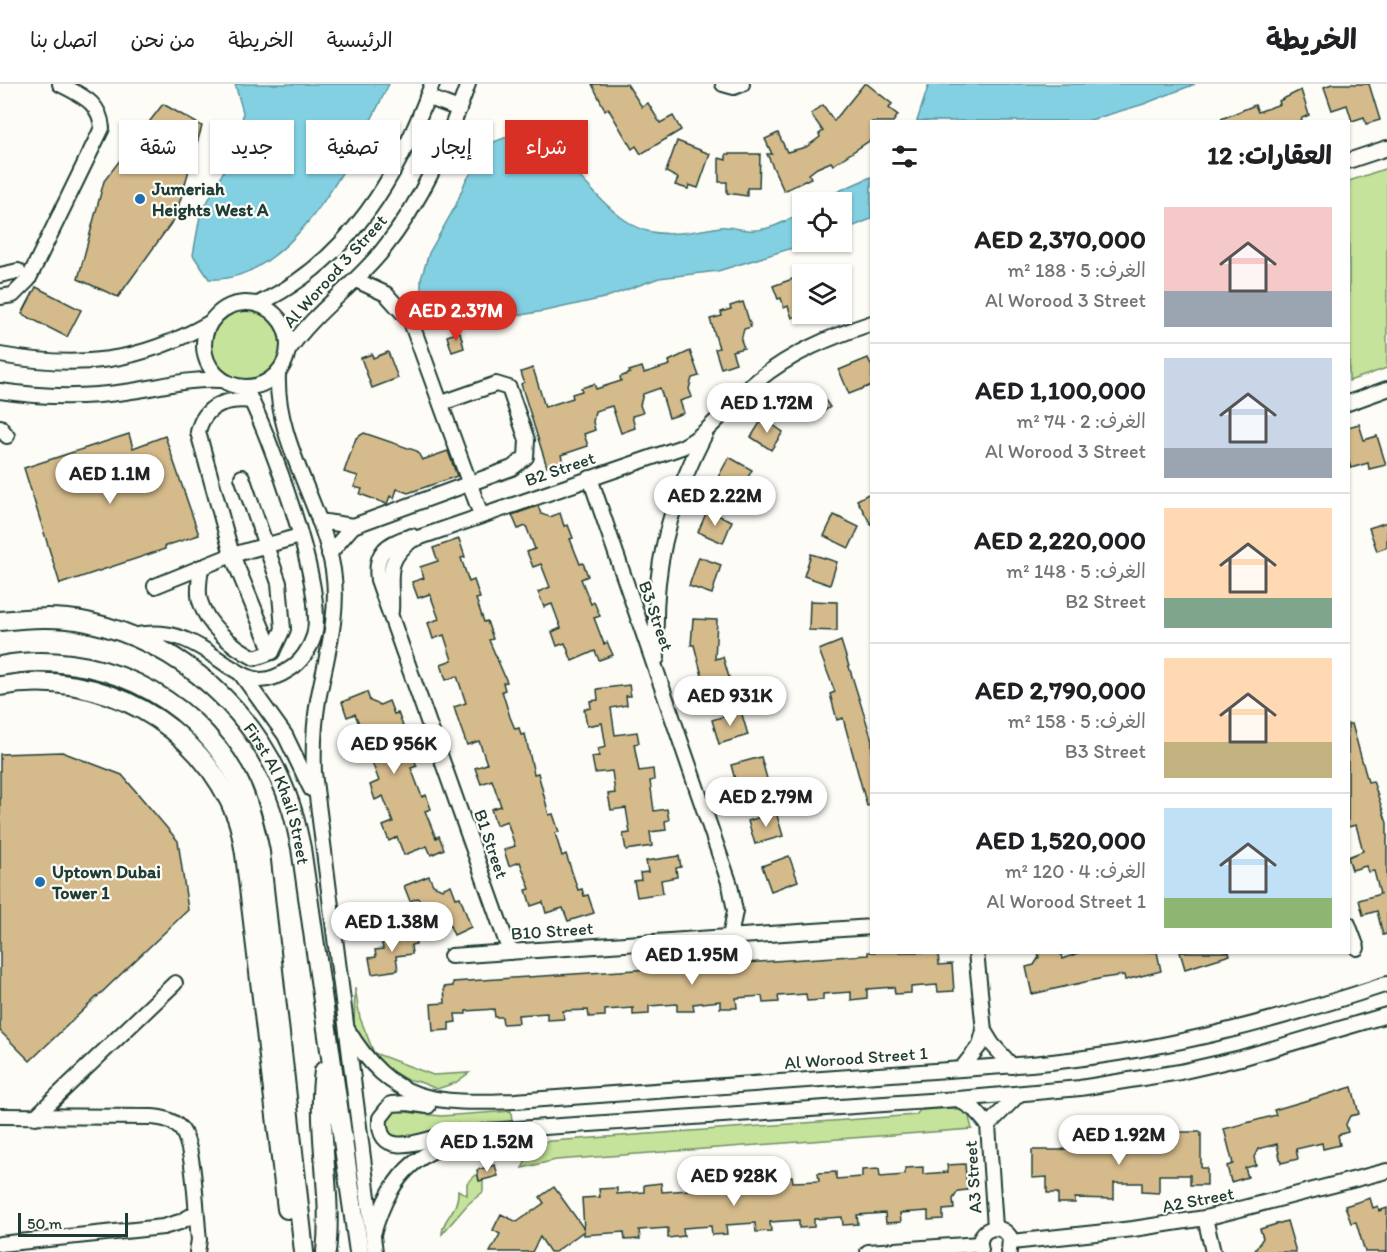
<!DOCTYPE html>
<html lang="ar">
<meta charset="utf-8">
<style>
:root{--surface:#fff;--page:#f6f6f6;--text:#202124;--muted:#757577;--line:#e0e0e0;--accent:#d93025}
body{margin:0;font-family:Itim,"Playpen Sans Arabic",sans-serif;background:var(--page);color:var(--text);direction:rtl;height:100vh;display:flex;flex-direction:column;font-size:22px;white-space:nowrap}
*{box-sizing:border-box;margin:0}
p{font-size:20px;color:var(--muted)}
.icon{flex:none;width:33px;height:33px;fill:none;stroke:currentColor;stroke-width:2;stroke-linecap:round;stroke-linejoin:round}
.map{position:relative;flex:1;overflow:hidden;direction:ltr}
.panel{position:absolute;left:870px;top:36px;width:480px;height:834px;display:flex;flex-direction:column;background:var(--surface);border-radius:0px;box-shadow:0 2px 4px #0004;direction:rtl}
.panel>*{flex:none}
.hud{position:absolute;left:18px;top:36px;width:570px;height:54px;direction:rtl;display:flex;gap:12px}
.buttons{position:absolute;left:792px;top:108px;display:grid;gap:12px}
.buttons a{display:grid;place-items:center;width:60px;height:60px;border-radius:0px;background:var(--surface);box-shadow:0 2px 4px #0004;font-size:30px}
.scale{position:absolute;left:18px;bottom:15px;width:110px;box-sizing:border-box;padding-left:6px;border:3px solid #1f3d34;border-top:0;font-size:16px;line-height:21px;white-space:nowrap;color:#1f3d34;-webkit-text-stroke:4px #fdfcf7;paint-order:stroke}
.price{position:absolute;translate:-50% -51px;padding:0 14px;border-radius:21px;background:#fff;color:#222;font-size:20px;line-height:39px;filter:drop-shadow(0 2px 3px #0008)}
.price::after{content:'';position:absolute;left:50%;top:36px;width:18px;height:14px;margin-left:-9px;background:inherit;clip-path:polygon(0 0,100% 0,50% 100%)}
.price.active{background:var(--accent);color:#fff}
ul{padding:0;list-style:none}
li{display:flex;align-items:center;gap:18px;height:150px;padding:0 18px}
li+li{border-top:2px solid var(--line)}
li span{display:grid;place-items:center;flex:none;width:168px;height:120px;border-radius:0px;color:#555}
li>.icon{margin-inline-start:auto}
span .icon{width:72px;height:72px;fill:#fffc;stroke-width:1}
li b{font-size:26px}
h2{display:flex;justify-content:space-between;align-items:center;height:72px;padding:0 18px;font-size:26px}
.pill{padding:0 21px;border-radius:0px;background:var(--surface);box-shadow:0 2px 4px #0004;font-size:21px;line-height:54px}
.pill.active{background:var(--accent);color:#fff}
header{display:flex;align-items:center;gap:36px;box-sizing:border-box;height:84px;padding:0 30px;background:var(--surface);border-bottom:2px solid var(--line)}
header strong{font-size:28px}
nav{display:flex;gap:33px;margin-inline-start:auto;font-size:21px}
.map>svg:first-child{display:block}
.green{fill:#c5e39a;stroke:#729067;stroke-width:1.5}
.water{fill:#83d0e2;stroke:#5b959c;stroke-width:1.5}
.building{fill:#d5bb8b;stroke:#1f3d34;stroke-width:1.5}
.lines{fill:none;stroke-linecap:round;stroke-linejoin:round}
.minor-casing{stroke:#1f3d34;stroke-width:18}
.major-casing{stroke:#1f3d34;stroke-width:22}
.minor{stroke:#fdfcf7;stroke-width:14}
.major{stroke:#fdfcf7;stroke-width:18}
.poi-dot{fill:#1f6fb2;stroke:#fdfcf7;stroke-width:2}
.labels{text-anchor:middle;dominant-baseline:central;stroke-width:4.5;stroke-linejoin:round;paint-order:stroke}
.poi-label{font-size:18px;font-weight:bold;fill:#1f3d34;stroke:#fdfcf7;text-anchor:start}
.street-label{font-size:18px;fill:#1f3d34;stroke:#fdfcf7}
</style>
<header>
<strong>الخريطة</strong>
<nav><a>الرئيسية</a><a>الخريطة</a><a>من نحن</a><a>اتصل بنا</a></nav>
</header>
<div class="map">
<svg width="1387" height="1168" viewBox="0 0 1387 1168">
<rect width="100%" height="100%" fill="#fdfcf7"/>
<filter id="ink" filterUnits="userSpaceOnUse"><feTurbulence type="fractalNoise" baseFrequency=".0167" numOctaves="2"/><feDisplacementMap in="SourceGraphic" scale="12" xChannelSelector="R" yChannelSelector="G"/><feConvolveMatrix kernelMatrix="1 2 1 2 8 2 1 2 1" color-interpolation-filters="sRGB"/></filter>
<g filter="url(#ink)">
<!-- green -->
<g class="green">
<polygon points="1387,84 1387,284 1349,297 1349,97"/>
<circle cx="246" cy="261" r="34"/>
<polygon points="355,903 360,934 374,969 433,991 469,989 455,999 437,1005 417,997 407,996 374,977 354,944"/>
<polygon points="953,1024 968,1029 972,1045 556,1076 522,1084 525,1079 524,1059 916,1031 920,1026"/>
<polygon points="396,1027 441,1032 511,1027 512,1038 459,1042 424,1049 402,1058 388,1054 386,1034"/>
<path d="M477,1090l2,6h4v12l-15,12 -26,30c1,-18 17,-22 16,-44l9,5v-12z"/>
</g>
<!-- water -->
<g class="water">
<path d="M235,0h154c-32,64 -94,200 -180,195l-16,-24 7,-39 41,-78 2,-26z"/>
<polygon points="929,0 1195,0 1144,20 1087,37 917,37"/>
<path d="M512,51c50,-3 85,82 135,96 23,6 50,0 73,-4 9,-1 17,2 27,3 20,2 38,-8 55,-18v30h10l-94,29 -59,7 -55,20 -54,12 -82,14 -23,-1 -9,-3 -8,-4 -7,-11v-26l8,-26 27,-48 9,-23 26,-39z"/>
<polygon points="871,93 871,135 842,147 842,118 820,118 839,107"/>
</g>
<!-- building -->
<g class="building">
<polygon points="592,0 627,0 642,23 648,19 660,39 673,32 681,46 641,70 636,62 632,65 608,24 605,26"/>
<polygon points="864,0 867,0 892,20 889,24 898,31 893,38 872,38 872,55 833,81 831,78 817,84 809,90 811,94 784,107 767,70 772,70 765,55 778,49 787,68 806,63 820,53 819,50 823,47 811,30 823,21 834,37"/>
<polygon points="1332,0 1369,0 1380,36 1366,40 1364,33 1352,37 1347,21 1332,26 1324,3"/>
<polygon points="1301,6 1309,31 1302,34 1301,38 1222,38 1221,35 1255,21 1258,28 1280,20 1279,17"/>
<polygon points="163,20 202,42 175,134 118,213 78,195 104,97"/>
<polygon points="677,57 710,70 698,104 689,101 688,105 675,101 678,94 666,88"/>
<polygon points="726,70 760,70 759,104 747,104 747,112 727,109 727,98 719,98 719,74 726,76"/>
<polygon points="798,193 802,200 802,230 792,234 788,222 784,224 781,214 778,215 773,202"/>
<polygon points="36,203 81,226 67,253 22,230"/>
<polygon points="743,218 751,243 744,245 741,256 744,264 732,267 736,279 721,284 715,265 719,264 710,235 722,232 721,228 731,225 730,222"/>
<polygon points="460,248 464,264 452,268 447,252"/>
<polygon points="690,267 699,292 692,294 689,305 692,313 680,317 684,329 669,334 660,304 643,310 640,321 643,329 632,332 635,344 621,349 612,322 595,327 593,338 595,346 584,350 588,362 561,371 563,378 547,383 521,300 524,298 521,288 533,284 545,323 573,314 572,310 582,307 581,304 594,300 596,305 621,297 620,293 630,289 629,287 642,283 644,289 670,281 669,277"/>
<polygon points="388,268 398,294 372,304 361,274 372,270 373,274"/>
<polygon points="868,274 872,283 872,301 849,310 839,286"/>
<polygon points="815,302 830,323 809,338 794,317"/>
<polygon points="763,334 783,348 771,366 751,353"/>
<polygon points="1359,340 1364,356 1377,352 1386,381 1369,385 1368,379 1351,384 1348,375 1348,343"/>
<polygon points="364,349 417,367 422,376 448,367 457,392 408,409 397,405 394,414 390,412 387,420 360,410 362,405 354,403 358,392 344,388 356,354"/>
<polygon points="129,350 133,364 165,352 199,451 165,462 165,465 60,500 24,384"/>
<polygon points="729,373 752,386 739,409 716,397"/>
<polygon points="872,408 872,442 857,416"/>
<polygon points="538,422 541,430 550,433 560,429 564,442 568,441 573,454 570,455 580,480 583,479 588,492 581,495 591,520 594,518 600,532 594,534 604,560 607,558 613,571 599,576 595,567 572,577 565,559 557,562 552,548 561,544 552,520 544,523 538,508 550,503 541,480 533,483 527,468 535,465 526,442 518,445 512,431"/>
<polygon points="707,427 732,437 723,459 698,448"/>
<polygon points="834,431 859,443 849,464 824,452"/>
<polygon points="1387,438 1387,463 1377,467 1369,444"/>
<polygon points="459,455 465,473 461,474 469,498 474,496 480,514 476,515 484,538 487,537 493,555 489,556 507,598 503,599 505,606 502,607 510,633 515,645 519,644 521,651 525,650 534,690 538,689 549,731 553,730 559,748 555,749 562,772 566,770 578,806 582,805 584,812 588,811 594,829 568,837 563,824 546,829 543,818 531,822 526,806 530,805 520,778 509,782 504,766 515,762 507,737 496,741 491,725 501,722 492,696 481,700 475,684 487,680 479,657 467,661 459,639 454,623 466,619 457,592 446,596 441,580 452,576 444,551 433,555 428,539 439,535 430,510 418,514 412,498 424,494 420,483 438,477 433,464"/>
<polygon points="811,470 837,478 830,501 804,492"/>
<polygon points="699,473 721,481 712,510 689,502"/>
<polygon points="810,517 837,518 837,547 809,546"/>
<polygon points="693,535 717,536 715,575 723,573 731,600 706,607 694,561 691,561"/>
<polygon points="841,557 872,656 872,721 867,722 843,634 837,636 830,610 835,608 819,566"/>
<polygon points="629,601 631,612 626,612 627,621 611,624 615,651 637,648 639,659 634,660 639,687 653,685 654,696 650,697 654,727 667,725 669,736 665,737 666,746 650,748 652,762 626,766 623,750 630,749 626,724 611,726 608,710 615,709 612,687 595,689 592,673 599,672 598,665 606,663 602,639 587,642 584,625 591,624 590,617 598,616 597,605"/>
<polygon points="367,608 370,617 380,621 389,617 394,630 398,629 403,642 397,644 408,671 411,669 417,682 411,684 422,713 426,711 431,725 425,727 436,754 439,752 444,765 431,771 427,762 404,771 397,753 389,757 383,742 393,738 383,712 375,716 370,701 379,697 369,670 361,673 355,659 365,655 355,630 347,633 342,618"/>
<polygon points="741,627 748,651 719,660 712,636"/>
<polygon points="1348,640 1352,640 1368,698 1373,697 1387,739 1387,850 1383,851 1377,827 1363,831 1359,816 1380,810 1374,787 1368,788 1366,782 1352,786 1348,773 1363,767 1356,741 1348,743"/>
<polygon points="62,668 122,691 178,757 188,826 30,977 0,947 0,670"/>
<polygon points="761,673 769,702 739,710 731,681"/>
<polygon points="776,728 783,752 755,760 748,737"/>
<polygon points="679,772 681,783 676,784 677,793 661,796 663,809 637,813 634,797 641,796 640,789 648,788 646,777"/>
<polygon points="789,772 798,797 771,807 762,782"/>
<polygon points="429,792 433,801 442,805 451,801 456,814 460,813 471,843 454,851 442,824 425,831 418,814 410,817 404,802"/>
<polygon points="414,849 416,860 411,861 412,870 396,872 398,886 372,890 369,874 376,873 375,866 383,865 381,854"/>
<polygon points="868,868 938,868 939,881 952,880 954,907 938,908 937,901 911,903 911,909 895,910 894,903 867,905 867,914 851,916 851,908 823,910 823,916 807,917 806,910 778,912 779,918 763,919 762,912 736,914 737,924 720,924 720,917 693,920 694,927 677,927 677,920 649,922 649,930 633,931 633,924 605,926 605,932 589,933 588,926 563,927 564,935 547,936 547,929 518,931 519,939 503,940 502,933 495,933 494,925 466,927 466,930 455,930 456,938 449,939 449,946 433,947 431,920 445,919 444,903 453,902 453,898 835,873 868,871"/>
<polygon points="1038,868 1061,868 1062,875 1081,868 1157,868 1161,887 1125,896 1124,891 1103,894 1032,910 1026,883 1034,881 1039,873"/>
<polygon points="1180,868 1229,868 1230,871 1185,885"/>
<polygon points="1352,1003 1359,1030 1350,1032 1346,1040 1348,1048 1338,1051 1340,1061 1323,1065 1322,1059 1296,1065 1298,1075 1281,1079 1277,1060 1258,1065 1254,1073 1256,1081 1245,1084 1248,1093 1231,1098 1227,1082 1233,1080 1224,1045 1276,1031 1274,1026"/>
<polygon points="1164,1048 1201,1048 1201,1084 1207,1084 1207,1101 1190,1101 1190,1091 1159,1091 1159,1109 1142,1108 1142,1099 1114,1099 1114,1115 1075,1114 1075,1119 1058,1119 1058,1109 1047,1109 1047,1093 1032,1094 1032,1066 1059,1066 1071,1064 1071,1062 1116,1060 1116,1056 1164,1053"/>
<polygon points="965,1080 967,1106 958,1107 953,1115 954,1125 943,1126 943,1135 928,1136 928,1127 900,1129 901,1138 886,1139 885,1129 857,1131 858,1140 843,1141 842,1133 814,1135 814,1143 799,1144 799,1136 770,1138 771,1147 756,1148 755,1139 726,1141 727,1150 712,1151 711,1142 683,1144 684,1152 668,1154 668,1144 639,1146 640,1155 625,1156 624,1148 584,1151 584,1147 555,1168 550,1168 540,1153 532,1168 490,1168 500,1150 493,1146 501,1130 517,1138 544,1119 540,1113 554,1103 584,1145 582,1114 600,1113 599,1105 617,1104 617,1110 644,1108 644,1101 661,1099 662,1108 688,1106 687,1098 705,1097 706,1105 731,1103 731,1096 748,1095 749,1102 775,1100 775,1093 792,1092 793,1098 819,1097 818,1089 836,1088 836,1095 862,1093 862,1086 879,1085 880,1093 905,1091 905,1084 923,1083 923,1090 948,1088 947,1081"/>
<polygon points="495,1081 498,1092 479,1097 477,1086"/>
<polygon points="1370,1114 1373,1124 1378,1122 1379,1127 1387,1124 1387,1168 1365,1168 1356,1138 1351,1139 1345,1122"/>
<polygon points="1287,1137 1296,1168 1254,1168 1263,1154 1260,1145"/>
</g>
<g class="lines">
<defs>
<g id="minor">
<polyline points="723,0 734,3 742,0"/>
<polyline points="427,13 459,25"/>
<polyline points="412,52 442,66"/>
<polyline points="1348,77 1387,64"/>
<polyline points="0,191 18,187"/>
<polyline points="356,196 386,210 411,238 481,431"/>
<path d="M0,213l13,-2 15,-15 74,-152c-2,-26 -20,-32 -42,-44"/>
<circle cx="246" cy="261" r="42"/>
<path d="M258,220c91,-43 141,-128 174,-220"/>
<path d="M288,267c26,-39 65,-64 94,-100 40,-49 65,-108 86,-167"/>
<path d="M0,271c79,14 139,8 209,-32"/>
<path d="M278,290c-3,68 44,129 55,196 7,43 -7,88 -15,130 -4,25 -5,48 -4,73l61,479"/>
<path d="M0,307c40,6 84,7 125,1 32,-4 62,-14 95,-12"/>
<polyline points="1348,319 1387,305"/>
<polyline points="0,343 7,352"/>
<path d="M242,393l37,106 4,46 -11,23 -40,-97 -34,-123c6,-27 29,-34 54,-31"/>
<polyline points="590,394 730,801 735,827 730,853"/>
<polyline points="319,437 353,442 512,384 526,373 527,356 509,304 496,300 442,319"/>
<path d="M412,452c-25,7 -38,16 -34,44l132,372"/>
<polyline points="329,470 353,442"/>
<path d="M201,483c-1,10 -4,24 -1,34 7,25 33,46 55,57l17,-6"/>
<polyline points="155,502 232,471 300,452"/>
<path d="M391,527c2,-32 -9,-49 21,-71l270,-93c31,-16 48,-45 75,-66 34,-28 73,-44 115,-58"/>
<path d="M131,552c42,-9 63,6 96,29 10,6 21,14 33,15 11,0 21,-5 30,-11 11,-7 20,-20 24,-33 13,-47 -45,-203 -69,-248"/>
<path d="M657,574c-6,-83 10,-150 48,-224"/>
<polyline points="241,590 285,651 311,705"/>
<polyline points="1348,840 1357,864"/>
<polyline points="976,868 984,947 992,960 1012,982"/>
<polyline points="451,872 872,843"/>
<path d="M347,945c45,75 87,75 168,72l516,-37c123,-11 239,-41 356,-80"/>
<polyline points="962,984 980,961 984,947"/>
<polyline points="958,1015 975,1026 988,1041 995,1143"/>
<path d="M428,1022l-20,-3 -17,1 -11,14c-4,47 52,18 76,14"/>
<path d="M0,1032l152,1c11,1 21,3 29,12 14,17 15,87 18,111l-2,12"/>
<polyline points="35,1033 175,899"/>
<polyline points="988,1041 1018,1011"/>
<polyline points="1205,1134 1213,1168"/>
<path d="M373,1150c20,-68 49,-85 114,-103l471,-32 122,-11 100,-16 61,-14 146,-43"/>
<polyline points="1012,1158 1133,1145 1205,1134 1387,1087"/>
<polyline points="0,1160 163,1143 180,1138 196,1129"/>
<path d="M981,1166c-6,-20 17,-30 29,-13l-1,15"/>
<polyline points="868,1168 979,1160"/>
</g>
<g id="major">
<path id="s1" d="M0,537c29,-3 58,-5 87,1 94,20 172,91 203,182 5,14 8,30 11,44l58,404"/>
<path d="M0,582c94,-18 191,27 237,112 12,23 18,49 23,74l44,400"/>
<path d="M0,602c100,-18 200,37 237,132 4,11 6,24 8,36l42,355"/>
<path d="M324,987c-8,60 9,121 2,181"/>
</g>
</defs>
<!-- minor casing -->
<use href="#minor" class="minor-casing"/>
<!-- major casing -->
<use href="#major" class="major-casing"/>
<!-- minor -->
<use href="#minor" class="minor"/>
<!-- major -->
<use href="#major" class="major"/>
</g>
</g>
<!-- markers -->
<g class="poi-dot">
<circle cx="140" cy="115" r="6"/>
<circle cx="40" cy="798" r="6"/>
</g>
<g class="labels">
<!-- poi labels -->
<g class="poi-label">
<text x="152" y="105">Jumeriah<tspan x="152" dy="21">Heights West A</tspan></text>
<text x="52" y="788">Uptown Dubai<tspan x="52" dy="21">Tower 1</tspan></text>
</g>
<!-- street labels -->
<g class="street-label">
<text transform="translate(335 187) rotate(-48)">Al Worood 3 Street</text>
<text transform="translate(560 385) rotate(-19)">B2 Street</text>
<text transform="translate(656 532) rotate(71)">B3 Street</text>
<text stroke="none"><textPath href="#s1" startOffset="358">First Al Khail Street</textPath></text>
<text transform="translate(491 760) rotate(71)">B1 Street</text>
<text transform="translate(552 847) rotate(-4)">B10 Street</text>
<text transform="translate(856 974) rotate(-4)">Al Worood Street 1</text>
<text transform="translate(973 1093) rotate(-94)">A3 Street</text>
<text transform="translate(1198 1116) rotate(-11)">A2 Street</text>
</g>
</g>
</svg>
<div class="buttons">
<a><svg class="icon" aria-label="locate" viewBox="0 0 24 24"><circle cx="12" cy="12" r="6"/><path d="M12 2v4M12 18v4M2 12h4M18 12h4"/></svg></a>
<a><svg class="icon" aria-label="layers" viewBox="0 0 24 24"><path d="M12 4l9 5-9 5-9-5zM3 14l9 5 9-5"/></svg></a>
</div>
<div class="scale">50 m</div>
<b class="price active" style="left:456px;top:258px">AED 2.37M</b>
<b class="price" style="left:767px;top:350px">AED 1.72M</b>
<b class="price" style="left:110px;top:421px">AED 1.1M</b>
<b class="price" style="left:715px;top:443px">AED 2.22M</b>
<b class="price" style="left:730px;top:643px">AED 931K</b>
<b class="price" style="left:394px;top:691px">AED 956K</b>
<b class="price" style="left:766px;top:744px">AED 2.79M</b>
<b class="price" style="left:392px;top:869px">AED 1.38M</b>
<b class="price" style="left:692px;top:902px">AED 1.95M</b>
<b class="price" style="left:1119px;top:1082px">AED 1.92M</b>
<b class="price" style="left:487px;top:1089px">AED 1.52M</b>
<b class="price" style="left:734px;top:1123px">AED 928K</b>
<div class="hud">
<a class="pill active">شراء</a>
<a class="pill">إيجار</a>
<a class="pill">تصفية</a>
<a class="pill">جديد</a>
<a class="pill">شقة</a>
</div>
<section class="panel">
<h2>العقارات: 12<svg class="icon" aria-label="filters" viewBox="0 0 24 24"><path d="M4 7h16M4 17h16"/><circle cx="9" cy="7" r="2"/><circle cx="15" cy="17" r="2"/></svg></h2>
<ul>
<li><span style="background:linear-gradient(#f6c9c9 70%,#9aa5b1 0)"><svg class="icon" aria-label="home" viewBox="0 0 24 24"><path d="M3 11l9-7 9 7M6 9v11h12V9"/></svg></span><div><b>AED 2,370,000</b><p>الغرف: 5 · 188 m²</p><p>Al Worood 3 Street</p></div></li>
<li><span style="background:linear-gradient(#c9d6e8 75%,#9aa5b1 0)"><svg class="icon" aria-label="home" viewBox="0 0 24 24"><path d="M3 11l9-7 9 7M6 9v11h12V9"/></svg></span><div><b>AED 1,100,000</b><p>الغرف: 2 · 74 m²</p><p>Al Worood 3 Street</p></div></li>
<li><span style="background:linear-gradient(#ffd9b3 75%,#7fa58c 0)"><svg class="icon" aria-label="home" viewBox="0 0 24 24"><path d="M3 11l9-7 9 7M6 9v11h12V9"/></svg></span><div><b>AED 2,220,000</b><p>الغرف: 5 · 148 m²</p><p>B2 Street</p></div></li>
<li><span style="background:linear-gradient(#ffd9b3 70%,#c2b280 0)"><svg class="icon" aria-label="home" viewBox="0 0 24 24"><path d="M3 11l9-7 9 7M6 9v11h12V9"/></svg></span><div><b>AED 2,790,000</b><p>الغرف: 5 · 158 m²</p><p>B3 Street</p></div></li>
<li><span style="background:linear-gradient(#bfe0f5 75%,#8fb573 0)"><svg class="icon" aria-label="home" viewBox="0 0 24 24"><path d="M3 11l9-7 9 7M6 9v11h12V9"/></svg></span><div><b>AED 1,520,000</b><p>الغرف: 4 · 120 m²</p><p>Al Worood Street 1</p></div></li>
</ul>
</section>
</div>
